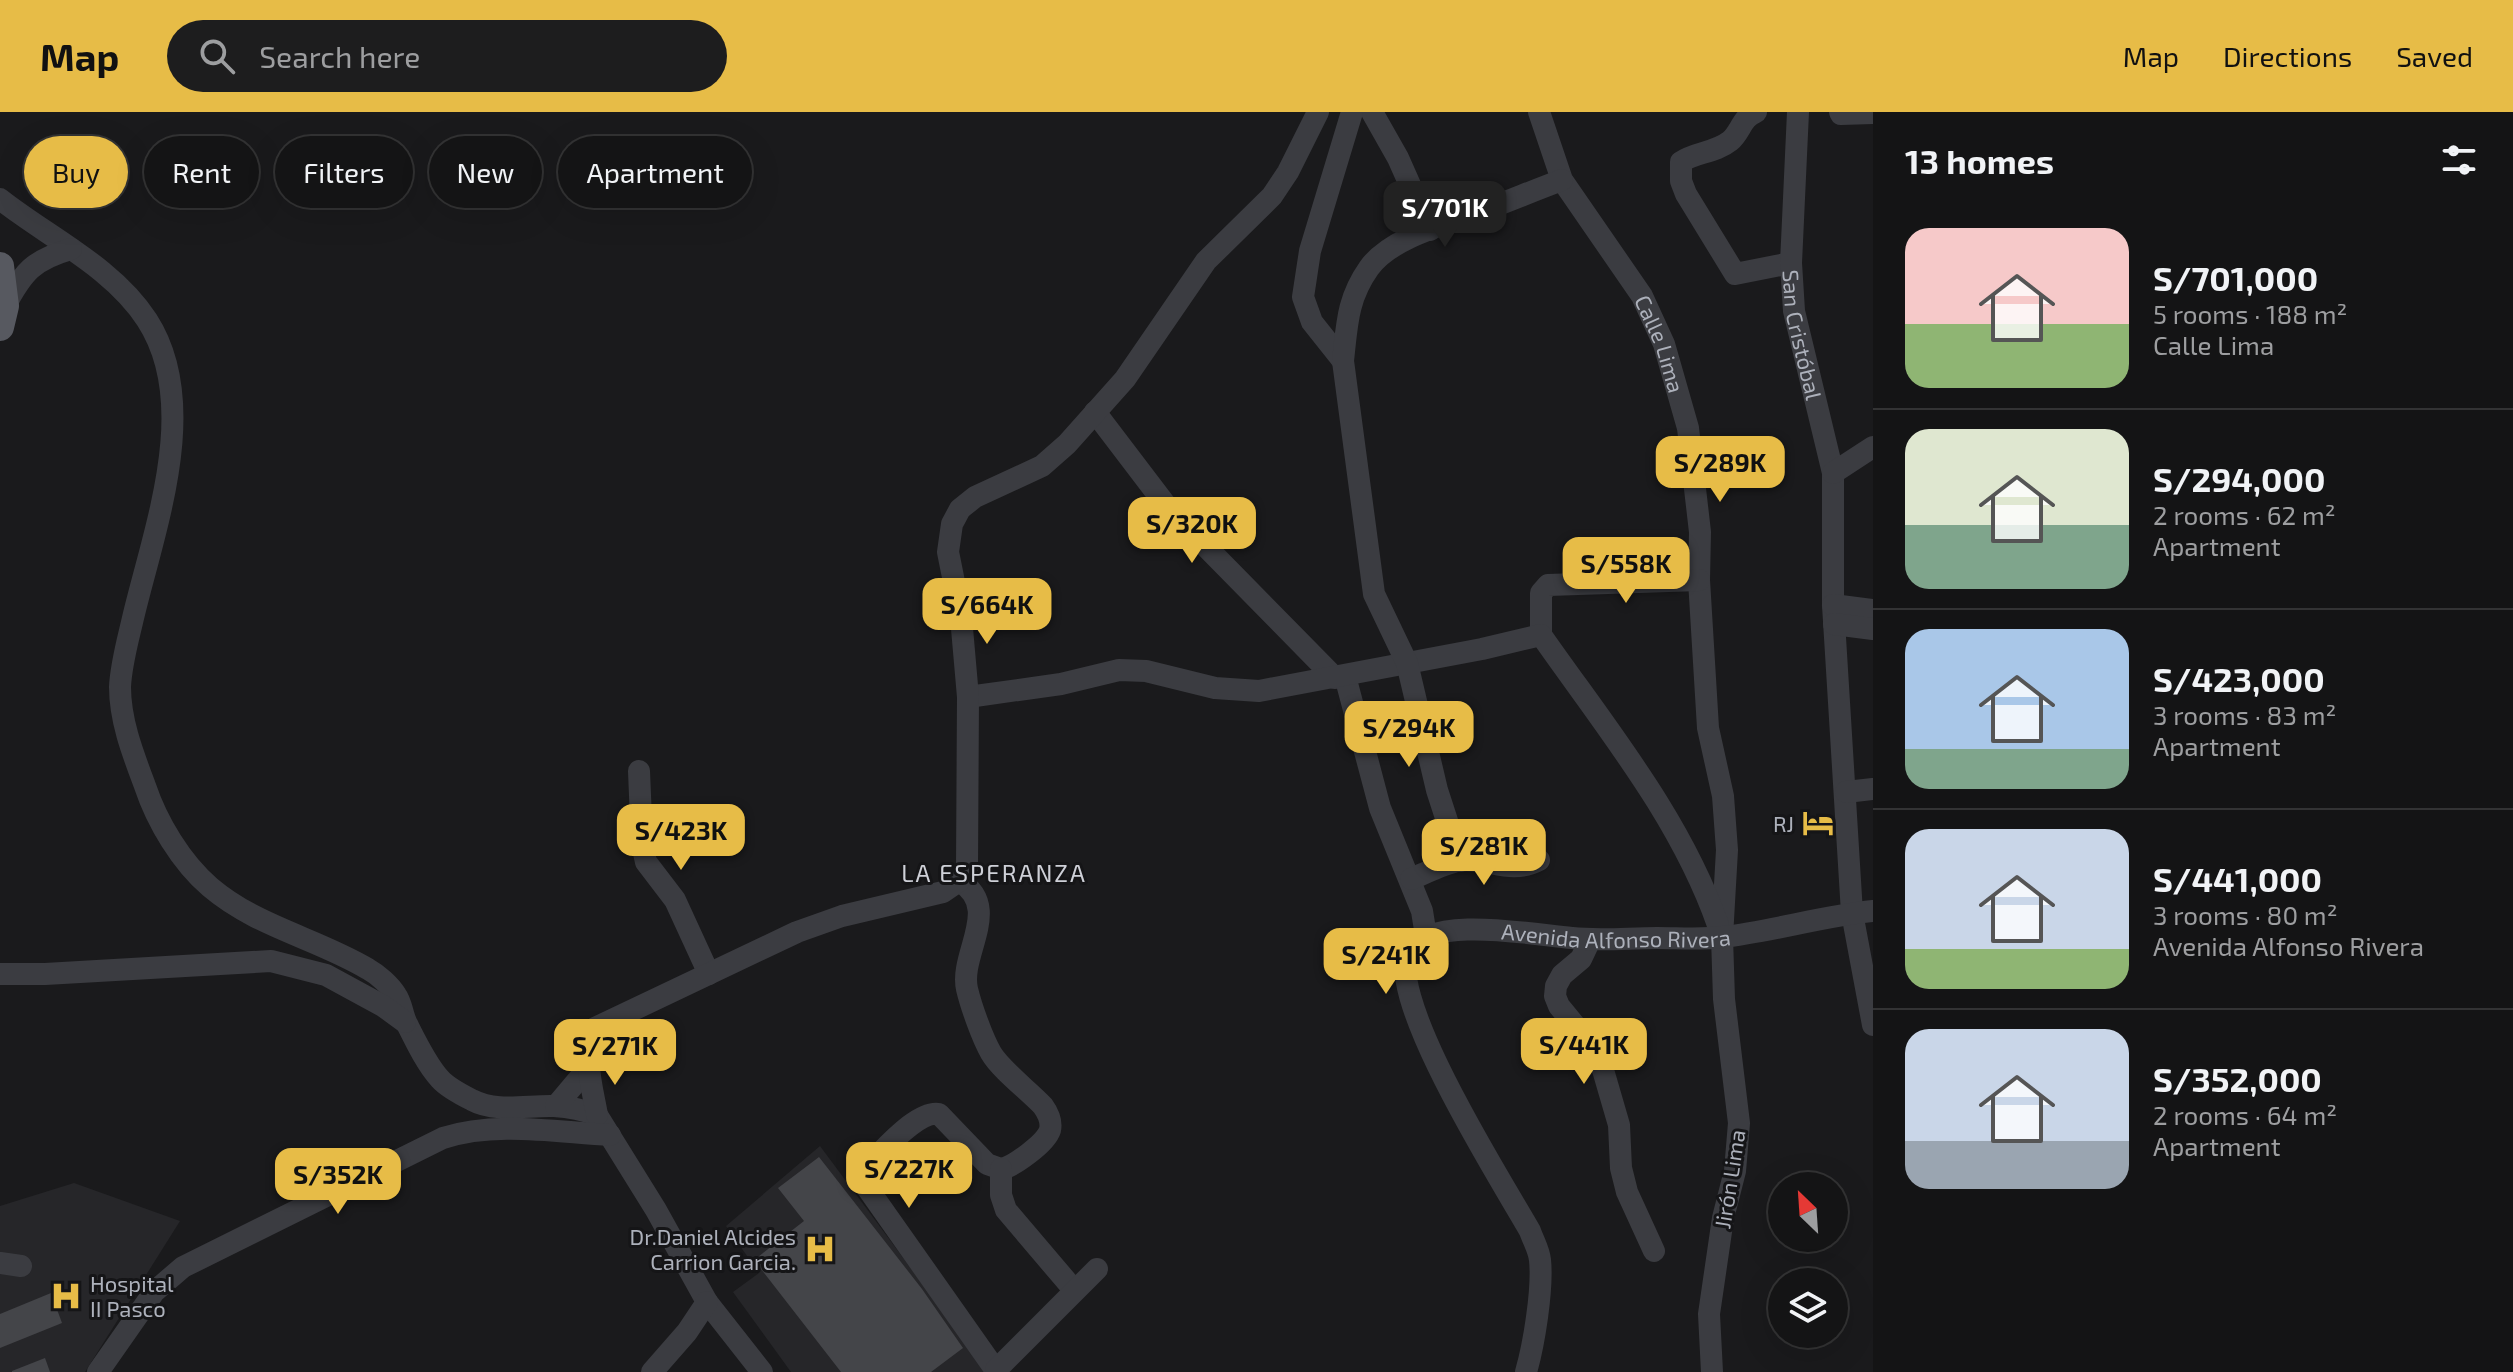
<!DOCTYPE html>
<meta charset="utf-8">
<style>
:root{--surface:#141415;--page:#1d1d1e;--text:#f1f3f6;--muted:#9d9ea0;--line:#333334;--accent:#e7bc47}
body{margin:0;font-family:"Exo 2",sans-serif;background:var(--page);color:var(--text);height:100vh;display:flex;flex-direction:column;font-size:30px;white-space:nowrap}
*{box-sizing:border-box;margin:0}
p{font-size:26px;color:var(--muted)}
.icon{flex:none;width:44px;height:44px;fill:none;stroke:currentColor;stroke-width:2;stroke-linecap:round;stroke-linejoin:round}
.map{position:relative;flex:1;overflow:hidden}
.side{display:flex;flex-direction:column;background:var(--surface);width:640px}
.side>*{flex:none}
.top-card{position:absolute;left:24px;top:24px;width:760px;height:72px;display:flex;gap:16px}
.needle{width:52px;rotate:335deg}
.buttons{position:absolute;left:1768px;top:1060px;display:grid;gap:16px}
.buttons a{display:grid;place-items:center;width:80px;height:80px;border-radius:50%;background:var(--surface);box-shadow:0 8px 32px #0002,0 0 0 2px var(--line);font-size:40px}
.price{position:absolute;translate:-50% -68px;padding:0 18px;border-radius:16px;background:var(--accent);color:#111;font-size:26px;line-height:52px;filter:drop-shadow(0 2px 4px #0008)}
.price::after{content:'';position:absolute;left:50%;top:48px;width:24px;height:18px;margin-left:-12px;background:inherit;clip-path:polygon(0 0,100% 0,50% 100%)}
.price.current{background:#222;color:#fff}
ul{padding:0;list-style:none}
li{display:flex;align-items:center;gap:24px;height:200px;padding:0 32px}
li+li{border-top:2px solid var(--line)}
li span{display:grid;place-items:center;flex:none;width:224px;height:160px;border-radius:24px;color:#555}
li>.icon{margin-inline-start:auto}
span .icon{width:96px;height:96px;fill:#fffc;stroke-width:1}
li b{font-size:34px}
h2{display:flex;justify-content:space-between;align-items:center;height:96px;padding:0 32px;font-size:34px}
.tag{padding:0 28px;border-radius:36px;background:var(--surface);box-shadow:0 8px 32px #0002,0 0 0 2px var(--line);font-size:28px;line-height:72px}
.tag.current{background:var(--accent);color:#111}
header{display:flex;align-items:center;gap:48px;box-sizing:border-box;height:112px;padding:0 40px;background:var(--accent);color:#111}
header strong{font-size:38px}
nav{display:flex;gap:44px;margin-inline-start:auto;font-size:28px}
.search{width:560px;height:72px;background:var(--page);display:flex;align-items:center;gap:20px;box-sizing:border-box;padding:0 28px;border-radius:44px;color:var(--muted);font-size:30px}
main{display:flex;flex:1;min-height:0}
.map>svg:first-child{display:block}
.built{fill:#262629}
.building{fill:#444549}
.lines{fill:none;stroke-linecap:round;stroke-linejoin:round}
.minor{stroke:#3b3c41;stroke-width:22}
.major{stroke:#575960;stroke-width:28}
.labels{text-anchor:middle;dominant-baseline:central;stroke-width:6;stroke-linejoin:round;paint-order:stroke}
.street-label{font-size:22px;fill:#adb1bb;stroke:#151517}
.poi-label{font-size:22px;fill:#adb1bb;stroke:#151517;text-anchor:end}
.neighbourhood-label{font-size:24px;letter-spacing:2px;fill:#ced0d7;stroke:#151517}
</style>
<header>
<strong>Map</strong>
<div class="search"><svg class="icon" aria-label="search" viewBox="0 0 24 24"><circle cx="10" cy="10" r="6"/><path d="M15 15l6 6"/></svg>Search here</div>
<nav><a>Map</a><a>Directions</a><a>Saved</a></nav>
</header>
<main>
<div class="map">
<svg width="1873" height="1260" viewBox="0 0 1873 1260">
<rect width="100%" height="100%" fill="#1a1a1c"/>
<!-- built -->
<g class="built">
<polygon points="820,1034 988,1260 791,1260 733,1180 759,1161 726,1114"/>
<polygon points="74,1071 180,1109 85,1260 0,1260 0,1094"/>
</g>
<!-- building -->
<g class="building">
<polygon points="819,1045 922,1177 963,1236 931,1260 841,1260 754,1148 804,1109 778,1076"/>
<polygon points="51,1181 62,1211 0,1236 0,1202"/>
<polygon points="45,1246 50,1260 12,1260 12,1259"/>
</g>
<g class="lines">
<!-- minor -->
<g class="minor">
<polyline points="1372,0 1398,46 1430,118"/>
<path id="s1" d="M1539,0l23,68 80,116 22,48 24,84 12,104 -1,48 9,148 15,68 4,54 -5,87 2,62 15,124 -4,48 -12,47 -14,96 3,58"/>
<path d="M1756,0c-15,6 -15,20 -26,29 -15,12 -35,11 -49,21v19l5,13 49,80 56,-11"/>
<path id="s2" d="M1798,0l-7,151 3,48 39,162v132l19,308 21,112"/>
<polyline points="1840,0 1841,2 1873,1"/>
<path d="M0,87c48,38 113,68 147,121 55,85 7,209 -14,298 -5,22 -12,46 -13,69 0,34 13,67 25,99 12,36 36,76 65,101 47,40 106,51 158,82 9,5 22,16 28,26 6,8 6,20 11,29 9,18 20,41 33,55 8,9 22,16 32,21 24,13 56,5 82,6 15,1 30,4 43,9l59,95 51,92 55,70"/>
<path d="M5,194c18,-34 28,-46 66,-57"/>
<polyline points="1343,249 1312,210 1303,185 1310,139 1352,0"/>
<polyline points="1095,300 1168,396 1335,566"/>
<polyline points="1833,361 1873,335"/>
<polyline points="1833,493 1873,498"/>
<polyline points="1834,512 1873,517"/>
<polyline points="1541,523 1541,481 1548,473 1699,468"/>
<polyline points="1345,564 1380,696 1422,799 1426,824"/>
<path d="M968,585l93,-13 58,-14 27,1 69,17 44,3 223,-42 59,-14c65,93 139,182 177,290"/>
<polyline points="639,659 642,732 646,750 675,788 709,862"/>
<polyline points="1846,680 1873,677"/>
<path d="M1460,749l-23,-71 -30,-127 -33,-69 -31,-233c4,-36 4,-62 26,-93 22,-31 78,-44 113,-57 27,-10 53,-21 80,-31"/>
<path d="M1411,767c15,-6 32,-15 47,-18 29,-5 51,15 81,-1"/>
<path d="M959,769c44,26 0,73 8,108 4,17 15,48 24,64 10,17 38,38 52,53 5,7 9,15 7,24 -4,13 -37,37 -49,39l-14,-5 -48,-50c-21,-4 -54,35 -69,49l-6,6 -3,10 136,193"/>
<polyline points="1590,828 1581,847 1562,863 1556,874 1555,884 1559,894 1591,933 1603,958 1619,1013 1621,1056 1627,1080 1654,1139"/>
<polyline points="0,862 45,862 271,849 326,863 383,894 405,910"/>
<polyline points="556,994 588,956"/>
<path d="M597,1003c-5,-29 -15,-59 -2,-87l202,-96 45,-16 101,-24 16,-11 8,-14 1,-170 -7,-80 -13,-65 4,-28 8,-15 15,-12 67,-31 25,-22 58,-65 81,-118 66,-65 16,-24 30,-60"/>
<polyline points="1001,1057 1001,1083 1006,1098 1074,1178"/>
<polyline points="0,1151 21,1154"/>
<polyline points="996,1258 1097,1157"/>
<path d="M98,1260l56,-80 29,-25 260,-129c52,-17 112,-6 167,-3"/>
<polyline points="652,1260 687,1220 707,1190"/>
<path id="s3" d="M1526,1260c8,-28 17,-83 14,-112 -1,-10 -7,-20 -10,-29 -26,-46 -147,-236 -121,-280 22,-37 125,-16 163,-13 28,3 56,0 85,0 22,0 45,2 66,-1 51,-6 100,-21 150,-26"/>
</g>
<!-- major -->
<polyline class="major" points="0,154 5,194 0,215"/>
</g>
<!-- icons -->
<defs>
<symbol id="hotel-bare" viewBox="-9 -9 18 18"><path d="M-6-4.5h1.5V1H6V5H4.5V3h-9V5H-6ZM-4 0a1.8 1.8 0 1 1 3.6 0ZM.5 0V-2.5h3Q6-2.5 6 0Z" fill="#e7bc47" stroke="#151517" stroke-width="2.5" paint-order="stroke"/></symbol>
<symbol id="hospital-bare" viewBox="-9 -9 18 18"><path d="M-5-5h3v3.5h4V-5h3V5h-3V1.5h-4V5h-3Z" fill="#e7bc47" stroke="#151517" stroke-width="2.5" paint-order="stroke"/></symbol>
</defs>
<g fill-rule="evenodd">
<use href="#hotel-bare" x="1796" y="689" width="44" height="44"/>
<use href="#hospital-bare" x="798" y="1115" width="44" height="44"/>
<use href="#hospital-bare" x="44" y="1162" width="44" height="44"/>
</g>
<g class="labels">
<!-- street labels -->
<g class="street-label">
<text stroke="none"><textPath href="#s2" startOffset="224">San Cristóbal</textPath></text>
<text stroke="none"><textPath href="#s1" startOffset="264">Calle Lima</textPath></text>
<text stroke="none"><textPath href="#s3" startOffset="668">Avenida Alfonso Rivera</textPath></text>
<text transform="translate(1729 1067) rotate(-81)">Jirón Lima</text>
</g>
<!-- poi labels -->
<g class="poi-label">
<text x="1794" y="711">RJ</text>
<text x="796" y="1124">Dr.Daniel Alcides<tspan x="796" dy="25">Carrion Garcia.</tspan></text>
<text x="90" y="1171" text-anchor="start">Hospital<tspan x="90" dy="25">II Pasco</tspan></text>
</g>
<!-- neighbourhood labels -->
<g class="neighbourhood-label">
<text x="994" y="760">LA ESPERANZA</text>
</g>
</g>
</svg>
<div class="buttons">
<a><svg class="needle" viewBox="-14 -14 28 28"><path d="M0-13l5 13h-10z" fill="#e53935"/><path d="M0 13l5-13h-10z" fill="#9d9ea0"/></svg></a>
<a><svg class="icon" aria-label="layers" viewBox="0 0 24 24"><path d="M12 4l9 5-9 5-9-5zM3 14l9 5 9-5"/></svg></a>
</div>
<b class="price current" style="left:1445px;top:137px">S/701K</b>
<b class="price" style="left:1720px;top:392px">S/289K</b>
<b class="price" style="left:1192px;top:453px">S/320K</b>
<b class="price" style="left:1626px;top:493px">S/558K</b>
<b class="price" style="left:987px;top:534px">S/664K</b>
<b class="price" style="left:1409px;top:657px">S/294K</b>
<b class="price" style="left:681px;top:760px">S/423K</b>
<b class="price" style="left:1484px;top:775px">S/281K</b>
<b class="price" style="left:1386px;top:884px">S/241K</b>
<b class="price" style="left:1584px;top:974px">S/441K</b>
<b class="price" style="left:615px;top:975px">S/271K</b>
<b class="price" style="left:909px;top:1098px">S/227K</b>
<b class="price" style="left:338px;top:1104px">S/352K</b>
<div class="top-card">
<a class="tag current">Buy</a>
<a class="tag">Rent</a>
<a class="tag">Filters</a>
<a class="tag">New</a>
<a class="tag">Apartment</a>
</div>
</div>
<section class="side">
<h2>13 homes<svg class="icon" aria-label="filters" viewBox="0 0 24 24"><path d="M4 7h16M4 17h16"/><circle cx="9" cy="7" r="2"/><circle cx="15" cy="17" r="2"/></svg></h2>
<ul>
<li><span style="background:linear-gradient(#f6c9c9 60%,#8fb573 0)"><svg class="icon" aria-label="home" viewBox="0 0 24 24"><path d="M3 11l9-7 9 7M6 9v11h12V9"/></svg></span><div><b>S/701,000</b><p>5 rooms · 188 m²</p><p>Calle Lima</p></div></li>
<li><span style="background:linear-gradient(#dfe7d0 60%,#7fa58c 0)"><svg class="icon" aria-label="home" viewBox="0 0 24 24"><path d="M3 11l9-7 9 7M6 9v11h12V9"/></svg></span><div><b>S/294,000</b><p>2 rooms · 62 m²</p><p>Apartment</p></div></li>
<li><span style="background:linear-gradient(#a9c7e8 75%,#7fa58c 0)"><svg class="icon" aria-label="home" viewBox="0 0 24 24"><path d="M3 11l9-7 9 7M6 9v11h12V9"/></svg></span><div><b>S/423,000</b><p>3 rooms · 83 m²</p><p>Apartment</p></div></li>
<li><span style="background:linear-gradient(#c9d6e8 75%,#8fb573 0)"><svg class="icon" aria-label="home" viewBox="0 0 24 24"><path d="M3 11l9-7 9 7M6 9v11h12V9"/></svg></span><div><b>S/441,000</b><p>3 rooms · 80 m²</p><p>Avenida Alfonso Rivera</p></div></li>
<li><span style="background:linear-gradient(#c9d6e8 70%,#9aa5b1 0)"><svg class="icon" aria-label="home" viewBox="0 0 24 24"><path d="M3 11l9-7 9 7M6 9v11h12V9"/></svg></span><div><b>S/352,000</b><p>2 rooms · 64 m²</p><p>Apartment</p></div></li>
</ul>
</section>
</main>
